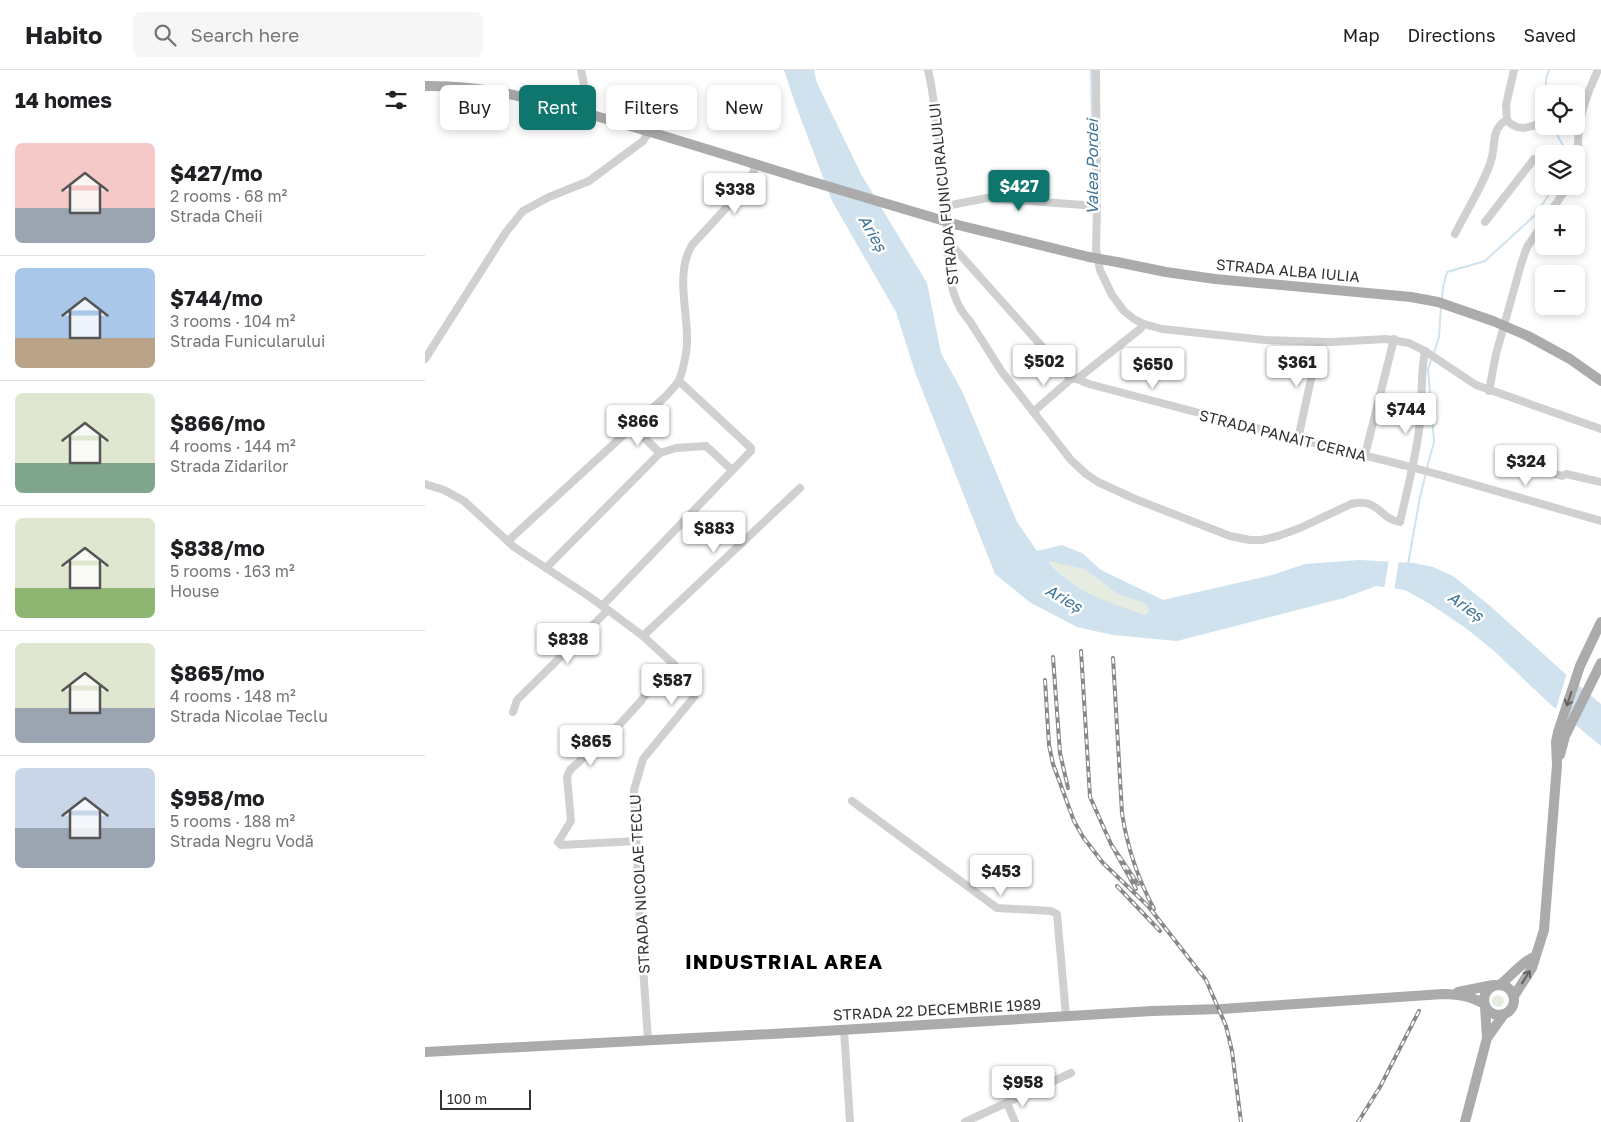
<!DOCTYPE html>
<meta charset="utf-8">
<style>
:root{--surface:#fff;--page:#f6f6f6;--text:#202124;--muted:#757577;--line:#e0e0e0;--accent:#0f766e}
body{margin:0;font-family:"Golos Text",sans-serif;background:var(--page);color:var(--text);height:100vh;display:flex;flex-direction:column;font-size:19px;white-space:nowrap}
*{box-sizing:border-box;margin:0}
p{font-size:16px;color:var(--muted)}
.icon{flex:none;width:28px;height:28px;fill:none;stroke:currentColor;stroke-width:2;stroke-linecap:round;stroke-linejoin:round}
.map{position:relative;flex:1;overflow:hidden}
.panel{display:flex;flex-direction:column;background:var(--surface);width:425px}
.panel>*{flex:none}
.top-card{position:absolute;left:15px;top:15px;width:475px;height:45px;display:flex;gap:10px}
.buttons{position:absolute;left:1110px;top:15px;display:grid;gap:10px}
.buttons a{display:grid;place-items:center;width:50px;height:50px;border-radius:8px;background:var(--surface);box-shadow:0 2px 8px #0003;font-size:25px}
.scale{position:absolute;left:15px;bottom:12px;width:91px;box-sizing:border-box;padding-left:5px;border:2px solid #333;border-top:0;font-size:14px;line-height:18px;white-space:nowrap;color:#333;-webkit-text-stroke:4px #fff;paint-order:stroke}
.price{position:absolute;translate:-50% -42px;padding:0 11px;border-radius:5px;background:#fff;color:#222;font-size:16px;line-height:32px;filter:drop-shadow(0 1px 2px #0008)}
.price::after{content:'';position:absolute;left:50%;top:30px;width:15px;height:11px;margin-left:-8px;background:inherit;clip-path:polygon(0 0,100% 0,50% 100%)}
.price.selected{background:var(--accent);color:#fff}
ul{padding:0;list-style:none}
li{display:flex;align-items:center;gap:15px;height:125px;padding:0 15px}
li+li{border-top:1px solid var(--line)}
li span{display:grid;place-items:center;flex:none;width:140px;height:100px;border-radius:8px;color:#555}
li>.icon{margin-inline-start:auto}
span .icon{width:60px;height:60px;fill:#fffc;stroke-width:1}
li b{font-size:21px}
h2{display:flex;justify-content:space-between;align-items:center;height:60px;padding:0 15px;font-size:21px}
.chip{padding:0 18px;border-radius:8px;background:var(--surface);box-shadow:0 2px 8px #0003;font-size:18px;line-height:45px}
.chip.selected{background:var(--accent);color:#fff}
header{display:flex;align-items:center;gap:30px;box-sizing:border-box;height:70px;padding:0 25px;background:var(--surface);border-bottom:1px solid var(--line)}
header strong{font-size:24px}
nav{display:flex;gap:28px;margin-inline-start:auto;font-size:18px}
.search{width:350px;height:45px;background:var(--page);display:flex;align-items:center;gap:12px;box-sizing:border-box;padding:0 18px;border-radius:8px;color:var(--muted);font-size:19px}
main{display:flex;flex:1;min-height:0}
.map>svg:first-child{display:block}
.green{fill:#e6ecdf}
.water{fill:#cfe2ee;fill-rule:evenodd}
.pier{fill:#fff}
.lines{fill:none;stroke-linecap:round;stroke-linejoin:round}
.stream{stroke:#cfe2ee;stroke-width:2}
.minor{stroke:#d0d0d0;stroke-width:8}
.major{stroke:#ababab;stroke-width:10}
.rail-casing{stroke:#888;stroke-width:4}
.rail{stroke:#fff;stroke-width:2;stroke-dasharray:5.5;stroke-linecap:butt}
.minor-bridge{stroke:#d0d0d0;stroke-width:8}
.major-bridge{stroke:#ababab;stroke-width:10}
.oneway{stroke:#636363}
.labels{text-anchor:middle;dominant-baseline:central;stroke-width:5;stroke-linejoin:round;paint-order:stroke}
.street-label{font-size:15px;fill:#333;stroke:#fff}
.water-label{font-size:16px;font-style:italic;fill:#3f7597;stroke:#fff}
.district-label{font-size:20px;font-weight:bold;letter-spacing:1px;fill:#000;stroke:#fff}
</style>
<header>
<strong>Habito</strong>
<div class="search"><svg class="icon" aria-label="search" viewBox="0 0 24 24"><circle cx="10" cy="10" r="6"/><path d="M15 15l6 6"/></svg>Search here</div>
<nav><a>Map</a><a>Directions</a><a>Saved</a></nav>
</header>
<main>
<section class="panel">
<h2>14 homes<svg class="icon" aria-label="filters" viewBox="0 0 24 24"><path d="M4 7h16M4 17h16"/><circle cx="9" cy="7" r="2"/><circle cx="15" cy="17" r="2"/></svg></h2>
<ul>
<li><span style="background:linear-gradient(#f6c9c9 65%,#9aa5b1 0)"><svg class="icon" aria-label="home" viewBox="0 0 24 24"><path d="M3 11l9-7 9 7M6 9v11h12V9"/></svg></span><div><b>$427/mo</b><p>2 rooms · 68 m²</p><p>Strada Cheii</p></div></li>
<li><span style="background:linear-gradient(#a9c7e8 70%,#b9a48a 0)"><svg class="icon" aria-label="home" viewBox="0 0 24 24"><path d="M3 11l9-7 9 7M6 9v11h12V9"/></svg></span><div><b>$744/mo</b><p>3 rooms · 104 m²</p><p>Strada Funicularului</p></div></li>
<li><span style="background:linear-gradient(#dfe7d0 70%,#7fa58c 0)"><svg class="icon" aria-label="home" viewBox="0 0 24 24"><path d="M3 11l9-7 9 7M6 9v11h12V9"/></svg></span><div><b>$866/mo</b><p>4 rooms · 144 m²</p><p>Strada Zidarilor</p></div></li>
<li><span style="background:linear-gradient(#dfe7d0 70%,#8fb573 0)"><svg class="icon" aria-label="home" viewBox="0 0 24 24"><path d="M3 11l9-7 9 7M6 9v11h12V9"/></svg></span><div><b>$838/mo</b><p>5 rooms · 163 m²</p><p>House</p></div></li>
<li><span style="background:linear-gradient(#dfe7d0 65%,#9aa5b1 0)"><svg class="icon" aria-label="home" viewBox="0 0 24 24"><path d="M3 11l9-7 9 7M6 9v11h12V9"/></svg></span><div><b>$865/mo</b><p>4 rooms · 148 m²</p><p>Strada Nicolae Teclu</p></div></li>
<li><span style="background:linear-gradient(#c9d6e8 60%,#9aa5b1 0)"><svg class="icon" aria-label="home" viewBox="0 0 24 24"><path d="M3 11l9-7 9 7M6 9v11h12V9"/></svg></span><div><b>$958/mo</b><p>5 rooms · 188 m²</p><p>Strada Negru Vodă</p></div></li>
</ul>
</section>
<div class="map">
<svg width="1176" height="1052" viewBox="0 0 1176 1052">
<rect width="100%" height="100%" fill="#fff"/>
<!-- green -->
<g class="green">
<path d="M624,490l35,9 32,24 30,11 3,7 -4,4c-16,-6 -35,-10 -51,-18 -11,-6 -41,-26 -45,-37z"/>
<circle cx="1073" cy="931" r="6"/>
</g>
<!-- water -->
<path class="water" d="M359,0h30l3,13 44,91 66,109 14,70 22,40 54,129 20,29 25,-6 20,8 19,17 62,30 109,-25 33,-11 54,-4 55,3 19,4 20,9 36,29 72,65 40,34v42l-51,-42 -56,-53 -27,-22 -37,-25 -25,-14 -29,-4 -32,12 -167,43 -64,-6 -36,-8 -46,-24 -36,-29 -80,-202 -19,-60 -64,-111 -36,-95zM624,491l35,8 32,24 30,11 3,7 -4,4c-16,-6 -33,-11 -49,-18 -11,-4 -43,-26 -47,-36z"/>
<!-- pier -->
<g class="pier">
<polygon points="964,489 974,490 969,521 959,520"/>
<polygon points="1142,603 1151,610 1139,649 1130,642"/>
</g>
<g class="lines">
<!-- stream -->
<g class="stream">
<polyline points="666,0 668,112"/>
<polyline points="1121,24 1121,9 1124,0"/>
<polyline points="1127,56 1143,84"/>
<polyline points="1017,229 1018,217 1022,202 1060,191 1110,145 1130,116"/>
<polyline points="1009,283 1014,267 1016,236"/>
<polyline points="1002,398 1009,372 1003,299 1007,287"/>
<polyline points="983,494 995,427 1001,403"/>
</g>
<!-- minor -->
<g class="minor">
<polyline points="156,0 161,24 159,43"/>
<path d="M503,0c5,19 6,38 9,57 3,21 6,43 9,64 3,39 -6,99 23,129l33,52 69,88 15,14 12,8 37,17 95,37 20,4h12l16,-4 22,-8 51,-24c28,-7 28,15 49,18 8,-36 18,-73 21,-110 1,-20 0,-41 4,-61"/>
<polyline points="671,0 672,136 671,179 675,200 687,225 699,241 709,249 719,254 737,259 840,270 906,272 961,269 984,273 1000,281 1051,315 1176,359"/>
<polyline points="1082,50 1081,35 1089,0"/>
<path d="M1151,97c3,-12 1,-24 3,-36 2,-22 10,-41 19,-61"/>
<polyline points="521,136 562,128 672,136"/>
<polyline points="1124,144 1143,116"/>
<polyline points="1060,152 1109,89 1112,89 1119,94"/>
<path d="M1030,164c11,-23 31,-53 37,-77 3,-13 0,-30 15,-37 11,13 23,7 37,2"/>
<polyline points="522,170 646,309 652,309 664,314 873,369 978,395"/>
<polyline points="0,289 81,162 98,141 124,127 164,111 218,71 224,62"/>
<polyline points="652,309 715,259 719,254"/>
<polyline points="1064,321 1071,284 1097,191 1102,177 1119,152"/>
<polyline points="608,342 646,309"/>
<polyline points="207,356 235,383"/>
<polyline points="873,369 894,272"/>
<polyline points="940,385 969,269"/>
<polyline points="1123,402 1137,406 1141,404 1176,412"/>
<polyline points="1019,406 1176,451"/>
<polyline points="0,414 19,420 39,431 89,477 162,525 183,540 218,566 270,614 271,620 269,627 218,689 209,720 215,852 223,970"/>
<path d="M83,471l159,-146c3,-4 10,-10 12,-15 4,-9 8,-29 8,-38 1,-31 -12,-69 5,-97l58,-63 6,-18"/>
<polyline points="121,498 235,383 251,378 281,376 307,400"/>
<polyline points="177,536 326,381 326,378 254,311"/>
<polyline points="218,566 375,418"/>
<polyline points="88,642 92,630 183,540"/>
<polyline points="427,731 572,838 626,841 632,844 641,946"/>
<polyline points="211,771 136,775 133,772 146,751 142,707 145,700 195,654 216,631 229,612 248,593"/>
<polyline points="419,960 425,1052"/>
<polyline points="582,1033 590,1052"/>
<polyline points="540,1052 646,1003"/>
</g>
<!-- major -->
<g class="major">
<path d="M0,16c59,-1 104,12 160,27 75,21 150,45 225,68"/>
<polyline points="533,155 664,187"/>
<polyline points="692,192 741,202 790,209 986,227 1013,232 1068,251"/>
<polyline points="1103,266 1145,289 1176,311"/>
<polyline points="1135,685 1140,666 1176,593"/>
<path d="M1076,914c9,-7 23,-24 33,-27"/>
<circle cx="1074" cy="930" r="15"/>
<polyline points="1033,922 1068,915"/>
<polyline points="1089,926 1107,898 1119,860 1132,695 1131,672 1133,662 1155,596 1176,552"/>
<polyline points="1060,937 1062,968"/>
<path d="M0,982l383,-20 344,-21 70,-2 221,-15c15,0 30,2 42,11"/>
<polyline points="1040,1052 1062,968 1079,944"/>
</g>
<defs>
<g id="rail">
<polyline points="656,581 665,727 686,774"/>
<polyline points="628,587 635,683 643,718"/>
<path d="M688,588l9,155c5,33 16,66 32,96"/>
<polyline points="620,610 624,675 628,694 649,751 658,767 678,793 723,836 781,910 801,956 807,981 816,1052"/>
<polyline points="692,816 735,861"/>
<polyline points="711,819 686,774 713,814"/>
<polyline points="933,1052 955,1017 994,941"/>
</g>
</defs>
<!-- rail casing -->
<use href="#rail" class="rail-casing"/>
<!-- rail -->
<use href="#rail" class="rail"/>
<!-- minor-bridge -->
<polyline class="minor-bridge" points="978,395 1019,406"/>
<!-- major-bridge -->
<g class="major-bridge">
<polyline points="385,111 533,155"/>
<polyline points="664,187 692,192"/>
<polyline points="1068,251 1103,266"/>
</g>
</g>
<!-- one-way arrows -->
<defs><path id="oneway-shaft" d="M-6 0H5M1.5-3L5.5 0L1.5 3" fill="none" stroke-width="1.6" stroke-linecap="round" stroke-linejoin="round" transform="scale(1.25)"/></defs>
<g class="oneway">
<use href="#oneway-shaft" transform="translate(1144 629) rotate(108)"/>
<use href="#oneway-shaft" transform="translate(1101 907) rotate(-58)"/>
</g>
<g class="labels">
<!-- street labels -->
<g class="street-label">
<text transform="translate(518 124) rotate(-96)">STRADA FUNICURALULUI</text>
<text transform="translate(863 200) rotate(5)">STRADA ALBA IULIA</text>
<text transform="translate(858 365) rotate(14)">STRADA PANAIT CERNA</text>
<text transform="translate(214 814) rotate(-93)">STRADA NICOLAE TECLU</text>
<text transform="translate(512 939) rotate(-3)">STRADA 22 DECEMBRIE 1989</text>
</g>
<!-- water labels -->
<g class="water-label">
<text transform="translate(667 97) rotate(-90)">Valea Pordei</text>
<text transform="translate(448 163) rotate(60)">Arieș</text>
<text transform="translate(639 528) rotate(30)">Arieș</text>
<text transform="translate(1041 536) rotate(35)">Arieș</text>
</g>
<!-- district labels -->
<g class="district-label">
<text x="359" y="891">INDUSTRIAL AREA</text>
</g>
</g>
</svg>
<div class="buttons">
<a><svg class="icon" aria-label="locate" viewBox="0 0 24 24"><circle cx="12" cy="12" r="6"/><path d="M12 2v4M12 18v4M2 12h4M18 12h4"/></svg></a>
<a><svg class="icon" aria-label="layers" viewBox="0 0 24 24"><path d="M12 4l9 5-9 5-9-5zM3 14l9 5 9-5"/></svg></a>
<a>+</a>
<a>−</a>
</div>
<div class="scale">100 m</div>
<b class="price selected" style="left:594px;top:142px">$427</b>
<b class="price" style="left:310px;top:145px">$338</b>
<b class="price" style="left:619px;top:317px">$502</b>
<b class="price" style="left:872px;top:318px">$361</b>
<b class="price" style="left:728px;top:320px">$650</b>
<b class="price" style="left:981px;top:365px">$744</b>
<b class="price" style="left:213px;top:377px">$866</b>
<b class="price" style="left:1101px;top:417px">$324</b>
<b class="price" style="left:289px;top:484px">$883</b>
<b class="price" style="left:143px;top:595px">$838</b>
<b class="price" style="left:247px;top:636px">$587</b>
<b class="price" style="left:166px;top:697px">$865</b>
<b class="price" style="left:576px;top:827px">$453</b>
<b class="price" style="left:598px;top:1038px">$958</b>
<div class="top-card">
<a class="chip">Buy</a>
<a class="chip selected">Rent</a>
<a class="chip">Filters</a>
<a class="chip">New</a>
</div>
</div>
</main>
